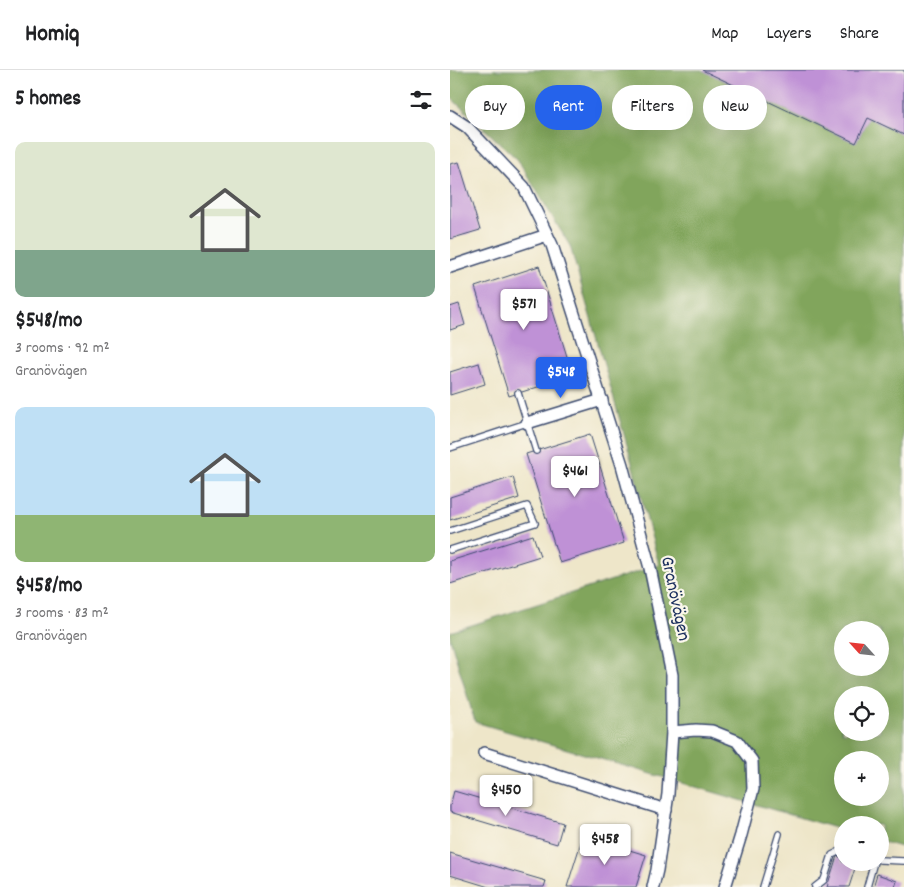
<!DOCTYPE html>
<meta charset="utf-8">
<style>
:root{--surface:#fff;--page:#f2f2f2;--text:#202124;--muted:#757577;--line:#e0e0e0;--accent:#2563eb}
body{margin:0;font-family:Dekko,sans-serif;background:var(--page);color:var(--text);height:100vh;display:flex;flex-direction:column;font-size:19px;white-space:nowrap}
*{box-sizing:border-box;margin:0}
p{font-size:16px;color:var(--muted)}
.icon{flex:none;width:28px;height:28px;fill:none;stroke:currentColor;stroke-width:2;stroke-linecap:round;stroke-linejoin:round}
.map{position:relative;flex:1;overflow:hidden}
.details{display:flex;flex-direction:column;background:var(--surface);width:450px}
.details>*{flex:none}
.guide{position:absolute;left:15px;top:15px;width:364px;height:45px;display:flex;gap:10px}
.needle{width:32px;rotate:297deg}
.fabs{position:absolute;left:384px;top:551px;display:grid;gap:10px}
.fabs a{display:grid;place-items:center;width:55px;height:55px;border-radius:50%;background:var(--surface);box-shadow:0 5px 20px #0002;font-size:25px}
.price{position:absolute;translate:-50% -42px;padding:0 11px;border-radius:5px;background:#fff;color:#222;font-size:16px;line-height:32px;filter:drop-shadow(0 1px 2px #0008)}
.price::after{content:'';position:absolute;left:50%;top:30px;width:15px;height:11px;margin-left:-8px;background:inherit;clip-path:polygon(0 0,100% 0,50% 100%)}
.price.on{background:var(--accent);color:#fff}
ul{padding:0;list-style:none}
li{display:grid;align-content:center;gap:10px;height:265px;padding:0 15px}
li span{display:grid;place-items:center;height:155px;border-radius:10px;color:#555}
li>.icon{margin-inline-start:auto}
span .icon{width:90px;height:90px;fill:#fffc;stroke-width:1}
li b{font-size:21px}
h2{display:flex;justify-content:space-between;align-items:center;height:60px;padding:0 15px;font-size:21px}
.chip{padding:0 18px;border-radius:22px;background:var(--surface);box-shadow:0 5px 20px #0002;font-size:18px;line-height:45px}
.chip.on{background:var(--accent);color:#fff}
header{display:flex;align-items:center;gap:30px;box-sizing:border-box;height:70px;padding:0 25px;background:var(--surface);border-bottom:1px solid var(--line)}
header strong{font-size:24px}
nav{display:flex;gap:28px;margin-inline-start:auto;font-size:18px}
main{display:flex;flex:1;min-height:0}
.map>svg:first-child{display:block}
.forest{fill:#81a55b;stroke:#4e6a5c;fill-rule:evenodd}
.building{fill:#bf91d6}
.lines{fill:none;stroke-linecap:round;stroke-linejoin:round}
.lane-casing{stroke:#3b4a6e;stroke-width:8}
.street-casing{stroke:#3b4a6e;stroke-width:14}
.lane{stroke:#fff;stroke-width:5.5}
.street{stroke:#fff;stroke-width:11}
.labels{text-anchor:middle;dominant-baseline:central;stroke-width:4.5;stroke-linejoin:round;paint-order:stroke}
.street-label{font-size:19px;fill:#1b2f5e;stroke:#fbf7ec}
</style>
<header>
<strong>Homiq</strong>
<nav><a>Map</a><a>Layers</a><a>Share</a></nav>
</header>
<main>
<section class="details">
<h2>5 homes<svg class="icon" aria-label="filters" viewBox="0 0 24 24"><path d="M4 7h16M4 17h16"/><circle cx="9" cy="7" r="2"/><circle cx="15" cy="17" r="2"/></svg></h2>
<ul>
<li><span style="background:linear-gradient(#dfe7d0 70%,#7fa58c 0)"><svg class="icon" aria-label="home" viewBox="0 0 24 24"><path d="M3 11l9-7 9 7M6 9v11h12V9"/></svg></span><div><b>$548/mo</b><p>3 rooms · 92 m²</p><p>Granövägen</p></div></li>
<li><span style="background:linear-gradient(#bfe0f5 70%,#8fb573 0)"><svg class="icon" aria-label="home" viewBox="0 0 24 24"><path d="M3 11l9-7 9 7M6 9v11h12V9"/></svg></span><div><b>$458/mo</b><p>3 rooms · 83 m²</p><p>Granövägen</p></div></li>
</ul>
</section>
<div class="map">
<svg width="454" height="817" viewBox="0 0 454 817">
<rect width="100%" height="100%" fill="#fbf7ec"/>
<filter id="ink" filterUnits="userSpaceOnUse"><feTurbulence type="fractalNoise" baseFrequency=".02" numOctaves="2"/><feDisplacementMap in="SourceGraphic" scale="10" xChannelSelector="R" yChannelSelector="G"/><feConvolveMatrix kernelMatrix="1 2 1 2 8 2 1 2 1" color-interpolation-filters="sRGB"/></filter>
<filter id="wash" filterUnits="userSpaceOnUse"><feTurbulence type="fractalNoise" baseFrequency=".0096" numOctaves="4" result="noise"/><feDisplacementMap in="SourceGraphic" scale="20" xChannelSelector="R" yChannelSelector="G"/><feGaussianBlur stdDeviation="1.12" result="paint"/><feColorMatrix in="noise" values="0 0 0 0 0 0 0 0 0 0 0 0 0 0 0 0 0 1.4 0 .05"/><feComposite in="paint" operator="in"/></filter>
<g filter="url(#wash)">
<rect width="100%" height="100%" fill="#eee6c9"/>
<!-- forest -->
<path class="forest" d="M0,0h252l154,73 12,-25 36,17v713l-24,-7v-16h-38v5l-367,-108 -25,-84v-6l209,-67 -30,-113 -59,-206 -52,-86 -68,-63zM392,560h38v38h-38zM392,625h38v37h-38zM392,690h38v38h-38z"/>
<g id="blocks">
<!-- building -->
<g class="building">
<polygon points="252,0 454,0 454,65 418,48 406,73"/>
<polygon points="9,92 30,160 0,169 0,94"/>
<polygon points="89,196 123,306 59,326 25,217"/>
<polygon points="9,234 15,255 0,260 0,237"/>
<polygon points="29,293 35,314 0,325 0,302"/>
<polygon points="140,364 174,473 110,493 76,384"/>
<polygon points="63,407 69,428 0,450 0,427"/>
<polygon points="83,465 90,486 0,514 0,491"/>
<polygon points="4,721 113,753 107,774 0,742 0,736"/>
<polygon points="133,766 196,785 186,817 117,817"/>
<polygon points="0,783 96,811 94,817 39,817 0,805"/>
<polygon points="387,786 392,788 392,792 407,792 399,817 377,817"/>
<polygon points="427,804 447,811 445,817 423,817"/>
</g>
</g>
</g>
<g filter="url(#ink)">
<use href="#blocks" fill-opacity="0" stroke="#3b4a6e" stroke-width="1"/>
<g class="lines">
<defs>
<g id="lane">
<polyline points="68,323 86,381"/>
<polyline points="0,378 77,353"/>
<polyline points="0,461 77,436 85,453 0,480"/>
<polyline points="430,790 454,791"/>
<polyline points="313,817 329,764"/>
<polyline points="365,817 374,810 382,785 392,780"/>
<polyline points="417,817 424,792"/>
</g>
<g id="street">
<polyline points="0,46 17,57 74,117 102,175 172,395 200,498 222,605 222,662 218,724 207,800 203,817"/>
<polyline points="0,197 97,165"/>
<polyline points="77,353 152,330"/>
<polyline points="222,662 246,660 262,661 287,671 302,691 303,719 291,765 275,817"/>
<polyline points="34,683 216,740"/>
</g>
</defs>
<!-- lane casing -->
<use href="#lane" class="lane-casing"/>
<!-- street casing -->
<use href="#street" class="street-casing"/>
<!-- lane -->
<use href="#lane" class="lane"/>
<!-- street -->
<use href="#street" class="street"/>
</g>
</g>
<g class="labels">
<!-- street labels -->
<g class="street-label">
<text transform="translate(224 529) rotate(78)">Granövägen</text>
</g>
</g>
</svg>
<div class="fabs">
<a><svg class="needle" viewBox="-14 -14 28 28"><path d="M0-13l5 13h-10z" fill="#e53935"/><path d="M0 13l5-13h-10z" fill="#757577"/></svg></a>
<a><svg class="icon" aria-label="locate" viewBox="0 0 24 24"><circle cx="12" cy="12" r="6"/><path d="M12 2v4M12 18v4M2 12h4M18 12h4"/></svg></a>
<a>+</a>
<a>−</a>
</div>
<b class="price" style="left:74px;top:261px">$571</b>
<b class="price on" style="left:111px;top:329px">$548</b>
<b class="price" style="left:125px;top:428px">$461</b>
<b class="price" style="left:56px;top:747px">$450</b>
<b class="price" style="left:155px;top:796px">$458</b>
<div class="guide">
<a class="chip">Buy</a>
<a class="chip on">Rent</a>
<a class="chip">Filters</a>
<a class="chip">New</a>
</div>
</div>
</main>
